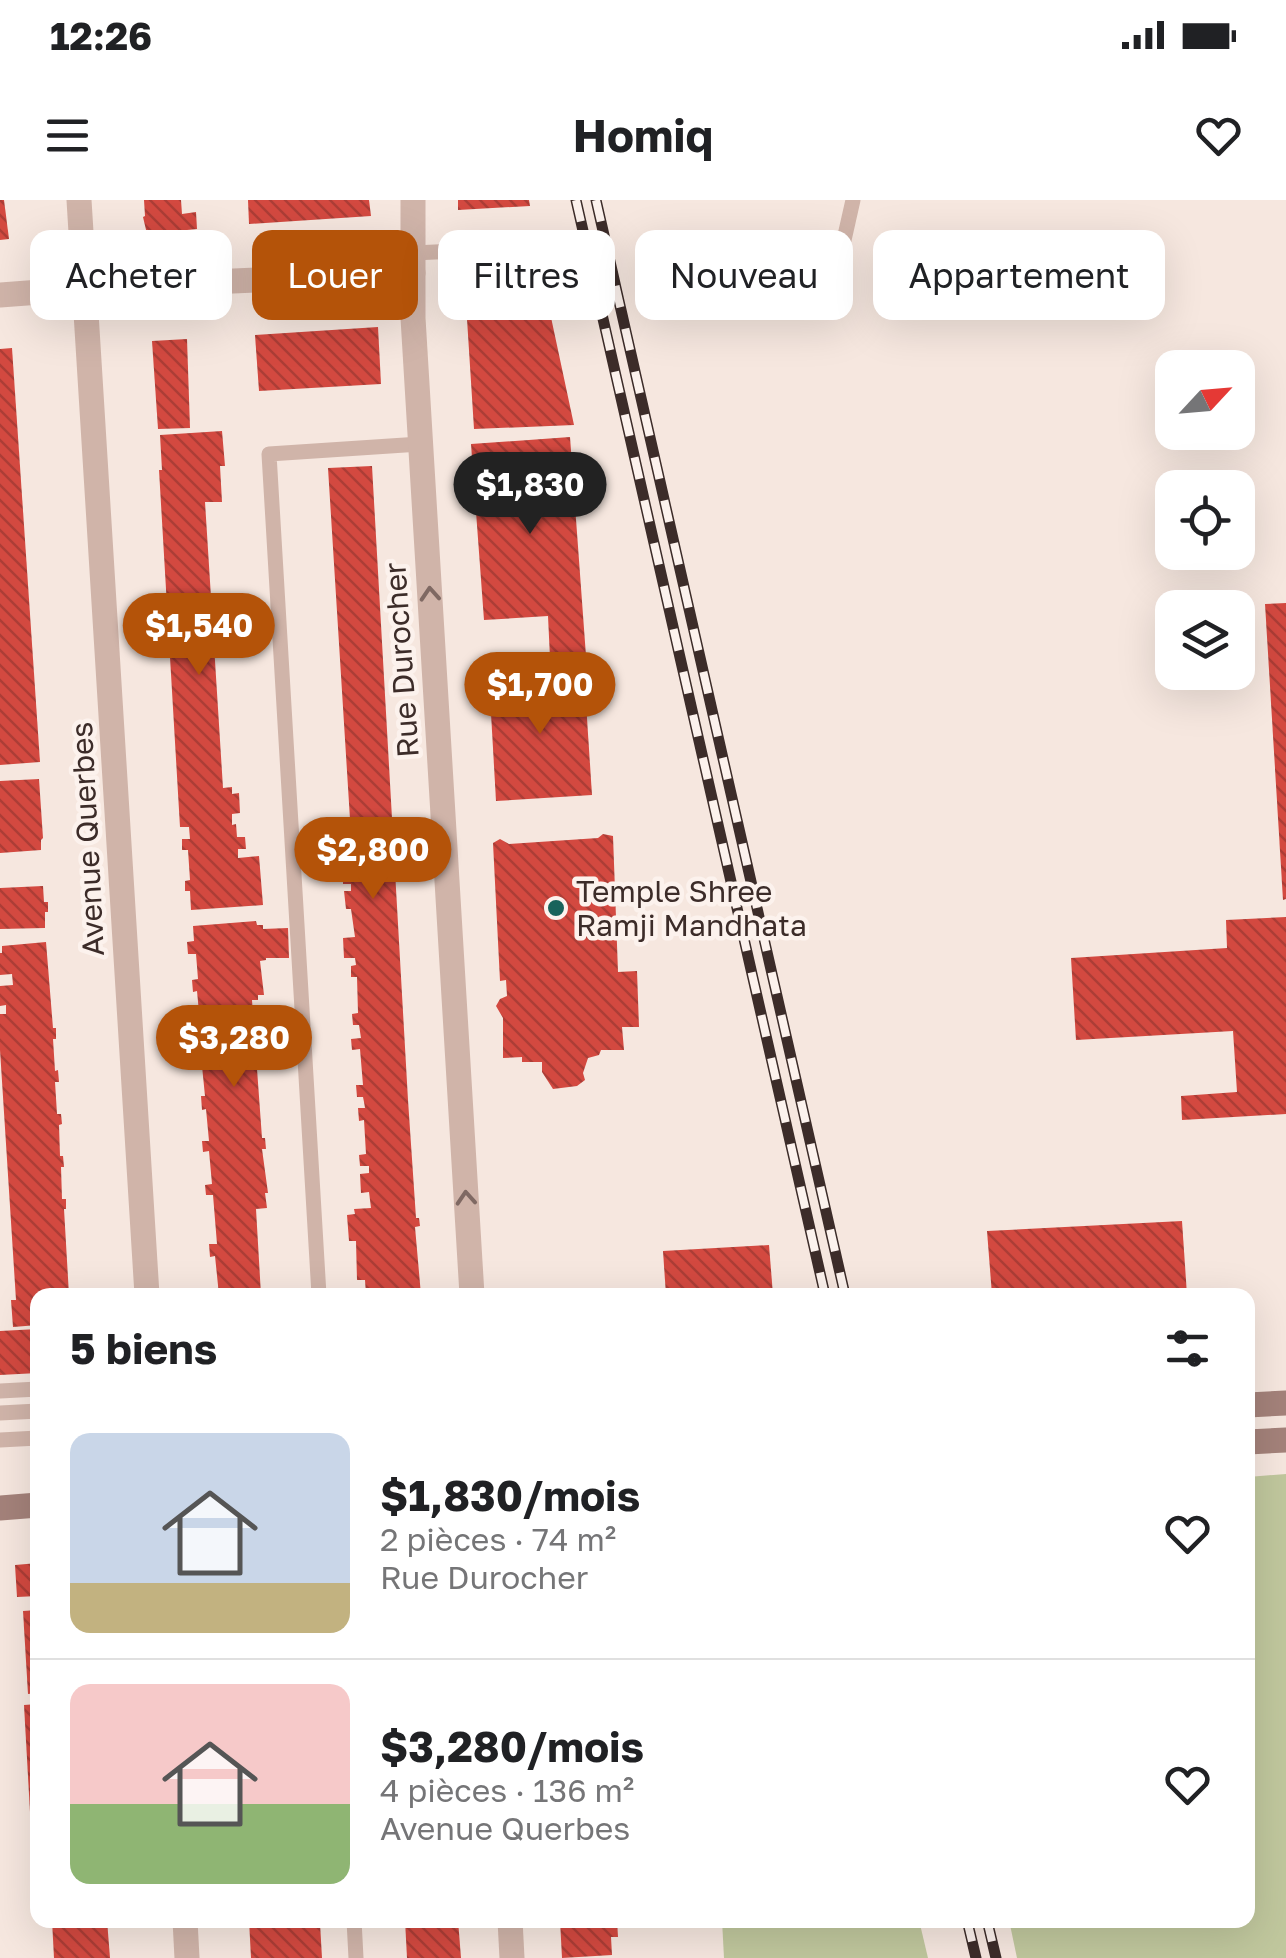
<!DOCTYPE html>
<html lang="fr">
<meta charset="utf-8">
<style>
:root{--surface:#fff;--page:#f2f2f2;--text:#202124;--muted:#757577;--line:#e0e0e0;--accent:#b45309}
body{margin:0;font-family:"Golos Text",sans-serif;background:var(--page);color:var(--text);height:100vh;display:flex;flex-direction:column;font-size:38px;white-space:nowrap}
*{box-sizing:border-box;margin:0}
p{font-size:32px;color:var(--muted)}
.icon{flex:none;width:55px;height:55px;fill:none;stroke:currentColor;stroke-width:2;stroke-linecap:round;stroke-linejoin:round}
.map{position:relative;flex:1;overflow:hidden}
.details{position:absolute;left:30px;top:1088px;width:1225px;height:640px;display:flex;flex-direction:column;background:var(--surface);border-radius:20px;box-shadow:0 10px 40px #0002}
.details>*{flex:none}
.hud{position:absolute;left:30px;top:30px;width:1228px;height:90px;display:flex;gap:20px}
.needle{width:65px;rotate:64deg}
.tools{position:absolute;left:1155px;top:150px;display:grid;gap:20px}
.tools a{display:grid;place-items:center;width:100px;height:100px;border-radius:20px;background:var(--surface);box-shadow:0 10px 40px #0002;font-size:50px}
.price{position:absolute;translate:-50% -85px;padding:0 22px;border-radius:35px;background:var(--accent);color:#fff;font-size:32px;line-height:65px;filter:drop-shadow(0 2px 5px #0008)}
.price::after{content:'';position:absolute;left:50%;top:60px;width:30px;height:22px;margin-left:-15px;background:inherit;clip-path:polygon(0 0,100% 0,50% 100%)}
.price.on{background:#222;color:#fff}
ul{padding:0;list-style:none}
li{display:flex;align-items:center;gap:30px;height:250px;padding:0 40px}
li+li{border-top:2px solid var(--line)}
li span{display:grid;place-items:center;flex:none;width:280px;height:200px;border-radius:20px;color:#555}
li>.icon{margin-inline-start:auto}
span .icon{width:120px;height:120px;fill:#fffc;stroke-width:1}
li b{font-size:42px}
h2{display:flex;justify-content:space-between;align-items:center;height:120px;padding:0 40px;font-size:42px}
.chip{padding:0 35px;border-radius:20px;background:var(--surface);box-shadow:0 10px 40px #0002;font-size:35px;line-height:90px}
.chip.on{background:var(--accent);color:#fff}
.status{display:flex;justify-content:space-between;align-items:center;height:70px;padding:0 50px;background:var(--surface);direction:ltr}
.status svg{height:28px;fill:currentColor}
header{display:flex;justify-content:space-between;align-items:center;height:130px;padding:0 40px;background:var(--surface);font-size:45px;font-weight:700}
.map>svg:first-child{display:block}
.green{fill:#c0c79d}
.building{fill:url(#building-back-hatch)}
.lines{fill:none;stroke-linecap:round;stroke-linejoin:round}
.service{stroke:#d0b4a9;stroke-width:15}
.minor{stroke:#d0b4a9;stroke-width:25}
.tertiary{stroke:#d0b4a9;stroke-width:25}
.secondary{stroke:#a4827a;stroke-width:25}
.rail-casing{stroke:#3c2c29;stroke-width:11}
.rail{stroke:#fcf2ed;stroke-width:8;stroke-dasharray:22;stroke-linecap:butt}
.oneway{stroke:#7f6963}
.poi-dot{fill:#19635b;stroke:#fcf2ed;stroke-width:4}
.labels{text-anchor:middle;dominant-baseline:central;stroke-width:9;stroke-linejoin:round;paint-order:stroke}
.street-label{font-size:30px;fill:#3c2c29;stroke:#fcf2ed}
.poi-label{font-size:30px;fill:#3c2c29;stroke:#fcf2ed;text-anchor:start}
</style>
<div class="status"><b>12:26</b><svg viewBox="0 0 49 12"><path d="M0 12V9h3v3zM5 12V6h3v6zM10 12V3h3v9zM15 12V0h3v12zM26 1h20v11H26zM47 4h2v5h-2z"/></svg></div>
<header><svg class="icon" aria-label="menu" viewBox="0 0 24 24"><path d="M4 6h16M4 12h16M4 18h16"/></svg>Homiq<svg class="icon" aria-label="heart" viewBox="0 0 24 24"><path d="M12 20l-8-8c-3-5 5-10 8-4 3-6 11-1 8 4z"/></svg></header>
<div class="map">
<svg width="1286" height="1758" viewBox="0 0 1286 1758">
<defs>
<pattern id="building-back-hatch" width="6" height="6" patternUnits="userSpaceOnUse" patternTransform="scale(2.5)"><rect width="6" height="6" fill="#d34940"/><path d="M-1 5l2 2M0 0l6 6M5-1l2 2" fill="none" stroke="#ac3d36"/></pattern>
</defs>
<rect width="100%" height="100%" fill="#f6e7df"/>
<!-- green -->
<g class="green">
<polygon points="1286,1274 1286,1758 1017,1758 1009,1720 1248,1720 1248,1277"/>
<polygon points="722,1720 919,1720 928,1758 724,1758"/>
</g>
<!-- building -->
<g class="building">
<polygon points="0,0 4,0 9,39 0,40"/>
<polygon points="144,0 181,0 182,14 196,12 197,29 147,34 143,17 145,16"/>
<polygon points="248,0 369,0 371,16 249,24"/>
<polygon points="458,0 529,0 530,6 458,10"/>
<polygon points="533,33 574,225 474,229 467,119 452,109 449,86 464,72 461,38"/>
<polygon points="378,127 381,184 259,191 255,135"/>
<polygon points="187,139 190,228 158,229 152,141"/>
<polygon points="12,148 40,562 0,565 0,149"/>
<polygon points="222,231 225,266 220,266 222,302 205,302 223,588 232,587 232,594 239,593 240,613 232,614 232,625 236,624 237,637 245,637 246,649 238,649 238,658 259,656 263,705 191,710 190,691 185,691 185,681 190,680 188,650 182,650 182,639 190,639 189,627 180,627 159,270 162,270 160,235"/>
<polygon points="570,237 586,456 550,458 548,416 484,420 471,244"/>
<polygon points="372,266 408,900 416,1018 419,1018 420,1026 415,1027 421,1095 366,1095 365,1080 357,1080 356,1041 349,1041 347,1015 355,1014 354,1009 371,1008 369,992 361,993 360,974 369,973 369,966 360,966 359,955 366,954 364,920 359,921 358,908 365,908 364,902 363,897 357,897 356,885 363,885 360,849 352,850 351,839 361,838 359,825 353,825 352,814 358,813 357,777 351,777 351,766 356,765 355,758 344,758 343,738 355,737 351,709 346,709 344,691 351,691 351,684 343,684 343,671 351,671 348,636 341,636 340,624 348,624 348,619 350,619 328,268"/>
<polygon points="1286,403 1286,699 1283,700 1265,404"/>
<polygon points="584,472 592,595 496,601 489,478"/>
<polygon points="39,579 43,638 41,640 41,650 0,653 0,581"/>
<polygon points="603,634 613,636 618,772 637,771 639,827 622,827 624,850 601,850 599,855 588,858 583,873 585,880 577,886 553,889 542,872 542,862 522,862 522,857 503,858 503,818 496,806 500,799 507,796 506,780 500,781 493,643 500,639 509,644 598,638"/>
<polygon points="43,686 44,702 48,702 48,712 45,712 45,728 0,729 0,688"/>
<polygon points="1286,717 1286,914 1182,920 1181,896 1237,892 1233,831 1076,840 1071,758 1227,748 1226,720"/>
<polygon points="256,721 257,725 263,725 263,729 288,728 289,758 266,758 266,760 260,761 264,795 258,795 258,800 252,800 262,938 265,938 266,949 262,949 268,993 265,993 267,1008 256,1009 261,1095 219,1095 215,1056 210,1057 209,1044 217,1044 213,995 206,995 205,985 212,984 209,951 203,952 202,941 209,941 206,909 202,910 201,896 205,896 202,866 199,866 198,855 203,855 197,791 193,792 192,780 198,779 196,754 188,754 187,742 194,741 193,726"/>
<polygon points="46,742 53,828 56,828 56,839 53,839 55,871 58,870 59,882 55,882 57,914 61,914 62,924 59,925 60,956 63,956 64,967 61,967 62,999 66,999 66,1009 64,1009 69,1095 38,1095 38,1125 13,1127 11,1100 16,1100 0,850 0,814 6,814 6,805 0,806 0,786 13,785 12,774 0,775 0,753 2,753 2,746"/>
<polygon points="1182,1021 1187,1095 992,1095 987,1031"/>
<polygon points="769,1045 773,1095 666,1095 663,1051"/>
<polygon points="38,1129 38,1173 0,1175 0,1131"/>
<polygon points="38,1363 38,1396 17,1397 15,1365"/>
<polygon points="38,1410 38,1493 28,1494 23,1411"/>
<polygon points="38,1504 38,1683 34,1683 24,1505"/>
<polygon points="52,1720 107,1720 110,1758 54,1758"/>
<polygon points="249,1720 308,1720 308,1724 320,1723 322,1758 251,1758"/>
<polygon points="405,1720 458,1720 461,1758 407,1758"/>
<polygon points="560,1720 617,1720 618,1737 611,1737 612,1755 562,1758"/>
</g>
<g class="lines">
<!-- service -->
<g class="service">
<polyline points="844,40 853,0"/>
<polyline points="414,53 456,51"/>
<polyline points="319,1095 269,254 420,244"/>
<polyline points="0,1191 38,1189"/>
<polyline points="0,1213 38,1211"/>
<polyline points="0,1240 38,1238"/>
<polyline points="354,1720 356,1758"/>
</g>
<!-- minor -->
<g class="minor">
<polyline points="413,0 413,118 472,1095"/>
<polyline points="0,95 120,86 413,73"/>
<polyline points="510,1720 512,1758"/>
</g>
<!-- tertiary -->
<g class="tertiary">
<polyline points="79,0 147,1095"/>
<polyline points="185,1720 187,1758"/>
</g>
<!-- secondary -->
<g class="secondary">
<polyline points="1248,1205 1286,1203"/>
<polyline points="1248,1242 1286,1240"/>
<polyline points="0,1308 38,1305"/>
</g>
<defs>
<g id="rail">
<polyline points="576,0 825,1095"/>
<polyline points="596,0 845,1095"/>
<polyline points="967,1720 976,1758"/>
<polyline points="987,1720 996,1758"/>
</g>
</defs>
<!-- rail casing -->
<use href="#rail" class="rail-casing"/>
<!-- rail -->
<use href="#rail" class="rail"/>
</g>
<!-- one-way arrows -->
<defs><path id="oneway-chevron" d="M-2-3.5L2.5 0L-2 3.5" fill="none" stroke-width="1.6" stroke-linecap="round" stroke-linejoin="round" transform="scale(2.5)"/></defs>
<g class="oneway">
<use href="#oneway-chevron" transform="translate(430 394) rotate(-94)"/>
<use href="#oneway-chevron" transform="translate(466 998) rotate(-94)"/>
</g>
<!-- markers -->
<circle class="poi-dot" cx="556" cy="708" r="10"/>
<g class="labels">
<!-- street labels -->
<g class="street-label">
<text transform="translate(401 460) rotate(-94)">Rue Durocher</text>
<text transform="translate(87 639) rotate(-93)">Avenue Querbes</text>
</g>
<!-- poi labels -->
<g class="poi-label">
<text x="576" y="691">Temple Shree<tspan x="576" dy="34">Ramji Mandhata</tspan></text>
</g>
</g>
</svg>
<div class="tools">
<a><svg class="needle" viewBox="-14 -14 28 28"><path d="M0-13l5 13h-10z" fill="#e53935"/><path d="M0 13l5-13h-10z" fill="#757577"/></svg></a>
<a><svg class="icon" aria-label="locate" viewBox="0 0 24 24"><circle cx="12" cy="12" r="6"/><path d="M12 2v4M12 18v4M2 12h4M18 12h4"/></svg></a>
<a><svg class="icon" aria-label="layers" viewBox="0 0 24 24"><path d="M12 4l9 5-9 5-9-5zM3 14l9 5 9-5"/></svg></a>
</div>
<b class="price on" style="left:530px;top:337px">$1,830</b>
<b class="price" style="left:199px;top:478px">$1,540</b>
<b class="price" style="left:540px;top:537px">$1,700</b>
<b class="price" style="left:373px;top:702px">$2,800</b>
<b class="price" style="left:234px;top:890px">$3,280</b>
<div class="hud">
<a class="chip">Acheter</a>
<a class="chip on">Louer</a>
<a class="chip">Filtres</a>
<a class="chip">Nouveau</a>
<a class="chip">Appartement</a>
</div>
<section class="details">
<h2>5 biens<svg class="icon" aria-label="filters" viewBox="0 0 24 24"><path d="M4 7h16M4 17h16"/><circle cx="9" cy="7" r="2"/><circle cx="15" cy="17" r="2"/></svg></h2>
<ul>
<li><span style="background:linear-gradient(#c9d6e8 75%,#c2b280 0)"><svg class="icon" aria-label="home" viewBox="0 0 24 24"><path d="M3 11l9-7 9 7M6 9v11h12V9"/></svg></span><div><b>$1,830/mois</b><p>2 pièces · 74 m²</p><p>Rue Durocher</p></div><svg class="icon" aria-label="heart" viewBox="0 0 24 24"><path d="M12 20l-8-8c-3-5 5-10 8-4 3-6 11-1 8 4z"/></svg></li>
<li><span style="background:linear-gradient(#f6c9c9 60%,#8fb573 0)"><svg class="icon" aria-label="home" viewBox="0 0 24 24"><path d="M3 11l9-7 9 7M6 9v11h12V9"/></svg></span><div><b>$3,280/mois</b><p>4 pièces · 136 m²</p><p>Avenue Querbes</p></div><svg class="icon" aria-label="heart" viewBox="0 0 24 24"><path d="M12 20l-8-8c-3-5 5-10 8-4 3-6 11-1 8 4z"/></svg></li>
</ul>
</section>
</div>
